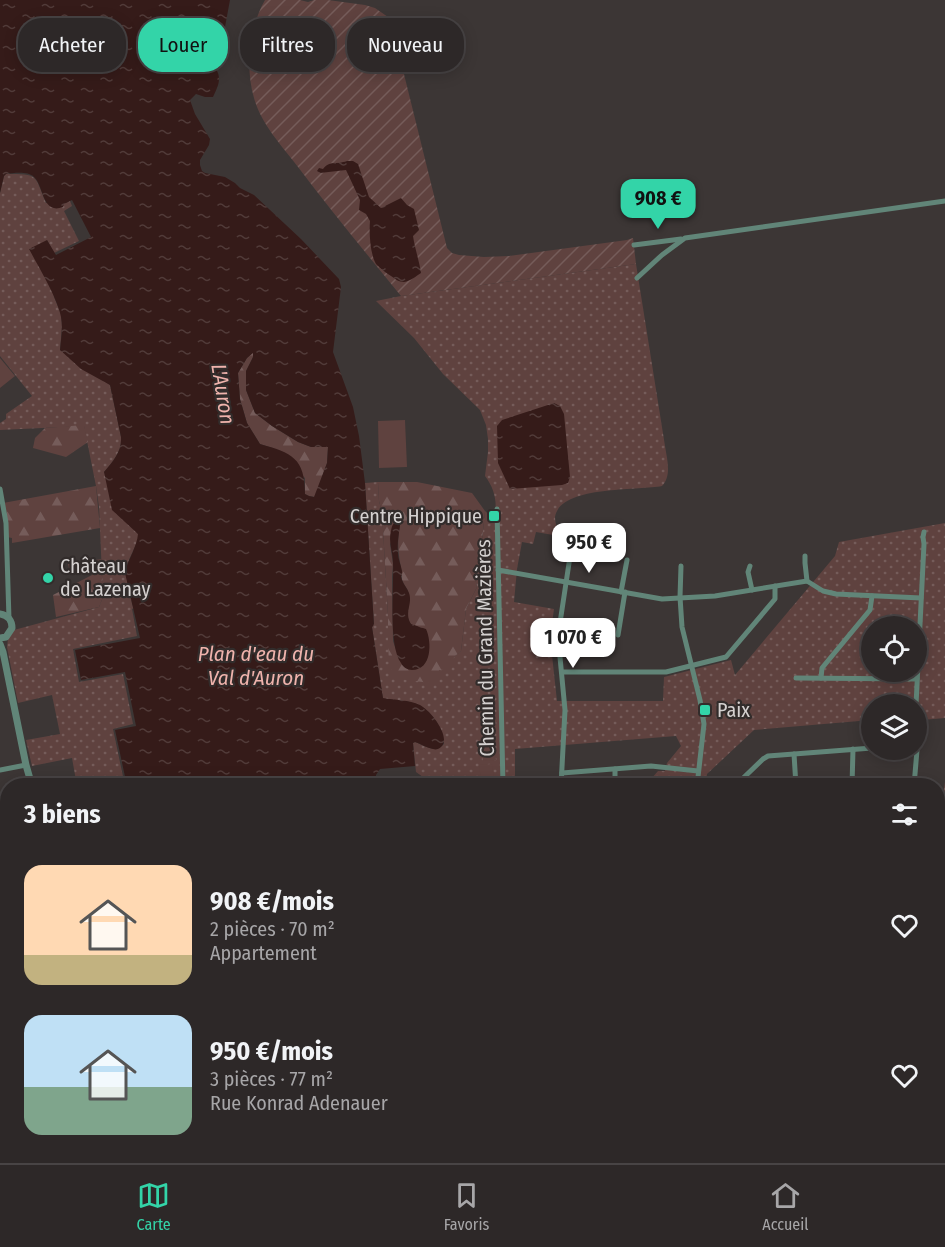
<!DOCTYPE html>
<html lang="fr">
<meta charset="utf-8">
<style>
:root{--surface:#2d2828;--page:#393434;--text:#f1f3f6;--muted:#a7a6a8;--line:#484445;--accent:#33d4a8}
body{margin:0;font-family:"Fira Sans Condensed",sans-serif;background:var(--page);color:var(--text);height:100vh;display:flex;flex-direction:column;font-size:22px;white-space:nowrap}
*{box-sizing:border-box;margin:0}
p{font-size:20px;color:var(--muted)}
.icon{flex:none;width:33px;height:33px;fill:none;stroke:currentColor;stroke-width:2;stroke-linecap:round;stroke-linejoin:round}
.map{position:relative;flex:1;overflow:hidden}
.sheet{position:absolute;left:0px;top:778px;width:945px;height:386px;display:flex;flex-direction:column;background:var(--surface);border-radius:24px 24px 0 0;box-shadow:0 3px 15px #0003,0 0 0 2px var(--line)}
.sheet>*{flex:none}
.hud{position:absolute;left:18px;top:18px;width:600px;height:54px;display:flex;gap:12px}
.tools{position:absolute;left:861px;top:616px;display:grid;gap:12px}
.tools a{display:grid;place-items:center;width:66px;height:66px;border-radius:50%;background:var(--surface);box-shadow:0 3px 15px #0003,0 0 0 2px var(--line);font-size:30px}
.price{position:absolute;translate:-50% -51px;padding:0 14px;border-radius:12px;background:#fff;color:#222;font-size:20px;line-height:39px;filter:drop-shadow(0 2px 3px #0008)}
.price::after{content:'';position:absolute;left:50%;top:36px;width:18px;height:14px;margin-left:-9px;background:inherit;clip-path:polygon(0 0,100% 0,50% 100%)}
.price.on{background:var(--accent);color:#111}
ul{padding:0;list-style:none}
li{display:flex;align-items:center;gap:18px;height:150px;padding:0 24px}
li span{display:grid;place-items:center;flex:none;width:168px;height:120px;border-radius:18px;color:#555}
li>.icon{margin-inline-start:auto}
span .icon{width:72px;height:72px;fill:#fffc;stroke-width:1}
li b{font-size:26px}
h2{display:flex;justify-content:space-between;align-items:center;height:72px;padding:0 24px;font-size:26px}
.tag{padding:0 21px;border-radius:24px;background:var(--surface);box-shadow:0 3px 15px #0003,0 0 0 2px var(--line);font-size:21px;line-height:54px}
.tag.on{background:var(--accent);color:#111}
.dock{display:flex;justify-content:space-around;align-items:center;height:84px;border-top:2px solid var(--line);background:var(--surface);font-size:16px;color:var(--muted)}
.dock a{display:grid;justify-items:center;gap:3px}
.dock .on{color:var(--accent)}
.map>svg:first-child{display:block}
.grass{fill:url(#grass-dots);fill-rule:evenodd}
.forest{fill:url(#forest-firs);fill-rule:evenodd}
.park{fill:url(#park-tufts)}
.garden{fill:url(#garden-furrows)}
.pitch{fill:#5f423f}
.water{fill:url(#water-ripples);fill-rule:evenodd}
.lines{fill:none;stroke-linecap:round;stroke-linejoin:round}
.minor{stroke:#618578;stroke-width:5}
.tertiary{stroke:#618578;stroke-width:7}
.poi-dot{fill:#33d4a8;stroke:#322c2b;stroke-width:2}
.labels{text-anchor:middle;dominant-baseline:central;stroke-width:4.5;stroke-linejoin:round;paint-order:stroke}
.poi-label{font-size:20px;fill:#d5d1d0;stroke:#322c2b;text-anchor:start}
.street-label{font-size:20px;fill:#d5d1d0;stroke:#322c2b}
.water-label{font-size:21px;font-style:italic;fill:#efb3ac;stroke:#322c2b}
</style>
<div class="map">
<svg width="945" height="1163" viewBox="0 0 945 1163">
<defs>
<pattern id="grass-dots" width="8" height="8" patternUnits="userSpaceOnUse" patternTransform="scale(1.5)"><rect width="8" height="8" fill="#5f423f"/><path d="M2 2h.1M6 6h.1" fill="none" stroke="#755c5a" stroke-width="1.8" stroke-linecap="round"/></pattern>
<pattern id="forest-firs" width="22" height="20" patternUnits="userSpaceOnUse" patternTransform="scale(1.5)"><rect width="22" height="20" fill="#5f423f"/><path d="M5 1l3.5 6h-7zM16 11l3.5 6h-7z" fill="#755c5a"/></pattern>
<pattern id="park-tufts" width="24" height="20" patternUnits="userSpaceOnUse" patternTransform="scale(1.5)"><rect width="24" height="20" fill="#5f423f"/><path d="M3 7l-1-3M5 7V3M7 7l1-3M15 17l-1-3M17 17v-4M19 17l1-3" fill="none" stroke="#755c5a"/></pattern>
<pattern id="garden-furrows" width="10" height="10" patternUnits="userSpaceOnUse" patternTransform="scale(1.5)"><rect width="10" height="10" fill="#5f423f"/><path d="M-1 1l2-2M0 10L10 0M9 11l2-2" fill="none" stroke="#755c5a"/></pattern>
<pattern id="water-ripples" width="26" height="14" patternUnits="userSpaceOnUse" patternTransform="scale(1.5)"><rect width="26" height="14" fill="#351b19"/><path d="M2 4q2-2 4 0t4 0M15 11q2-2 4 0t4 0" fill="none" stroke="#513b39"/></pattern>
</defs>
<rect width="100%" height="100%" fill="#3c3635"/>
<!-- grass -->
<g class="grass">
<path d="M6,174c33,0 28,0 40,29l17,1 7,-3 2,5 -8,5 15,30 -25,12 -7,-13 7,57 7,17 1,12 -2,24 50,35 11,52c1,15 -8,24 -17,35l30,57 4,5v6l-11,24 5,40 2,4 -2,1 5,27 -64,13 6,33 44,-8 10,50 -20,5 12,57h-48l-5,-28 -40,8 -6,-26 34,-6 -8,-39 -34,8 -11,-56 1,-8 6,-9 85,-23 4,-10 -4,-90 -3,-21 -12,-60 -84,4v-7l6,-4v-5l26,-18 -32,-40v-163l4,-17z"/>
<path d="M636,264l29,182c2,13 7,30 -3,40 -24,5 -102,-1 -107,31 0,6 3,13 4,19l-23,-4 -3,12 -11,-2 -5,27 -3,33 40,7 -4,28 7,64h106l1,-24 67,-17 4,15 100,-119 4,-14 106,-19v195l-23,2 -5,-2 -1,-13h-44l-1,15 -117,10 -47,44 -1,12h-61l13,-15h7l2,-8 14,-17 -5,-10 -161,13v37h-88l3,-4 -14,-10 -3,-29 2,-1c11,4 20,12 29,2 -1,-10 -3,-15 -8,-23 -14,-21 -30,-20 -53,-22l-11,-72 2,-3 -9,-141 13,-1 1,19 3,11 6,103v30l51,24 22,-18 5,-42 11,-22 -2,-9 6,-27 4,-40 9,8c4,-15 1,-30 -9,-43l3,-24v-13l-2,-14 -6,-15 -37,-36 -29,-36 -38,-37 25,-5zM872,627h44v45h-44z"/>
<polygon points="945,782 945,1017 938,1017 938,888 940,854 940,811"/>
<polygon points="376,1156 535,1156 535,1157 522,1160 522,1163 372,1163"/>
<polygon points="219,1157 240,1157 241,1163 222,1163 220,1161"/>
<polygon points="592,1157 592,1156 641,1157 640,1163 593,1163"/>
</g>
<!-- forest -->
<g class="forest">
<polygon points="253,352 253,357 246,371 246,390 255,413 272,426 298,442 311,447 328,446 327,463 315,497 309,496 305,494 305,478 273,448 260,444 247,423 240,399 238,373 247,358"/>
<polygon points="84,425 88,442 66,457 33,448 35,438 45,428"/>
<path d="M378,482h39l55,11 13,18 -4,40 -6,27 2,9 -11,22 -5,42 -7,6 -3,12 -12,1 -1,6 -8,7 -30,-4 -8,-7 -3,-11 -1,-16v-30l-6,-103 -3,-11zM400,525c-3,18 -2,25 1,43 1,5 0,10 2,14 1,3 4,6 5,9 4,12 -7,28 7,36l-15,35 -7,-21 -1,-64 1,-13 -3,-20z"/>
<polygon points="96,486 100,528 12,543 12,538 7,537 3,503"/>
<polygon points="102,559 103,597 99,607 56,617 53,595 92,575 92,570 70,572 68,564"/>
</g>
<!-- park -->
<polygon class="park" points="56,1157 56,1156 130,1157 125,1159 126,1163 57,1163"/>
<!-- garden -->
<path class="garden" d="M265,0h35l8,2 6,-2h14l37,5 10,3 13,9 5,6 3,9 3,22 48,194 5,5 7,2 25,2 25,-1 118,-16 6,-2 3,26 -235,32c-35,-43 -70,-85 -103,-129 -16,-21 -37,-43 -44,-69 -9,-31 -5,-70 11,-98z"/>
<!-- pitch -->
<g class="pitch">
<polygon points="0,358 15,376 0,388"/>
<polygon points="405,420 407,467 379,468 378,421"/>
<polygon points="493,707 496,731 484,733 480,708"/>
<polygon points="493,735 496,760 483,761 480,737"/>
<polygon points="492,764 495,786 482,786 479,765"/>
</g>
<!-- water -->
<g class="water">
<path d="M0,0h230l-5,27 -17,29c12,18 15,21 5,41h-8l-9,-3 -6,6 5,14 15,25 -1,6 -9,15v5l2,6 3,2 20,4 10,6 5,5 14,7 47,44 38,40 2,8 -8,65 20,55 6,29 6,47 9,142 -2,2 11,71c12,2 26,2 37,7 10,5 32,32 21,42 -2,2 -5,3 -8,2 -6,-1 -12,-5 -18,-7l-2,1 2,23 -35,3 -4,6 -1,11h-248l-12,-56 21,-4 -11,-54 -44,8 -6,-30 65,-12 -15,-65c3,-14 12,-26 13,-39l-26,-24 -8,-38c9,-11 18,-20 17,-35l-11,-52 -29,-16 -21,-19c1,-11 3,-22 1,-33 -3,-18 -23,-51 -32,-68l18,-9 9,15 35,-18 -19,-37 -8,4 -1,3c-21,8 -19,-21 -29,-30 -6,-6 -20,-4 -28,-3l-2,2 -4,17zM253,353v4l-7,14v19l9,23 17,13 26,16 13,5h17l-1,16 -13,34 -5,-1 -4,-2c0,-36 -13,-41 -45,-50l-13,-21 -7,-24 -2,-26 9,-15z"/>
<path d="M347,161h6l5,3 11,33 12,11 20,-10 6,7 7,4 5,21 -6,6c2,13 6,24 8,37 -5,3 -10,8 -17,9 -5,0 -9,-3 -13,-6 -5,-3 -11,-8 -15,-12 -6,-10 -7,-32 -6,-43l-4,-7 -7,-4 1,-10 -14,-30 -26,3 -3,-2 2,-3 4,1c7,-9 13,-4 24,-8z"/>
<polygon points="554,403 560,406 564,414 570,477 568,483 562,485 510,489 498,463 497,426 502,420"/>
<path d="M398,521l2,4c-1,9 -3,18 -2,28 0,6 3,12 4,18 0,9 -2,1 0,9 2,5 5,8 7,13 4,11 -5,19 2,31l15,5c6,13 6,41 -14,41 -5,0 -9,-3 -11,-7 -13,-18 -7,-76 -8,-100 0,-11 -5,-22 -2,-32 1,-6 2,-8 7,-10z"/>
<polygon points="243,1157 345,1157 346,1163 244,1163"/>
</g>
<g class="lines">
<!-- minor -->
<g class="minor">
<polyline points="634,245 681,239"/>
<polyline points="637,278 662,255 685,238 945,201"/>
<polyline points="0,489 6,523 9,619"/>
<polyline points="497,509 503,786"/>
<polyline points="805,556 805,563 807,581"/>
<polyline points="681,566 680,597 682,627 700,700 704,724 697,786"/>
<polyline points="750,566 748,572 752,590"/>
<polyline points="498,570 662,599 715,596 807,581 823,591 836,594 921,598"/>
<polyline points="621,592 627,560"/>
<polyline points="618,635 625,592"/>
<polyline points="562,672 666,672 726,657 775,599 775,586"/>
<polyline points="796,678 917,679"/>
<polyline points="821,678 822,668 870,610 872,596"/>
<polyline points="916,705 924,544 923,537 924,532"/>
<polyline points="794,754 796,786"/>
<polyline points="615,769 615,786"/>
<polyline points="0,770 26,765"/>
<polyline points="562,773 651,766 698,771"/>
<polyline points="561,786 565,710 558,636 571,550"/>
<polyline points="735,786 763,759 768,756 872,748"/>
<polyline points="852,786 853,749"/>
<polyline points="914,786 918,738 916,712"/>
<polyline points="0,900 8,898"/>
<polyline points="938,981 945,980"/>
<polyline points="4,1034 4,1039 8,1051"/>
<polyline points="0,1078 8,1081"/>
<polyline points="0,1123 8,1104"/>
<polyline points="175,1156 176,1163"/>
<polyline points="543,1156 544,1163"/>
<polyline points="714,1163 714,1156"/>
<polyline points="758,1163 758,1156"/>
</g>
<!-- tertiary -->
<g class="tertiary">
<path d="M0,614c8,1 12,7 12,14l-6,9 -6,1"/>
<polyline points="0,644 3,652 26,765 32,786"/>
<polyline points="151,1156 153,1163"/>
</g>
</g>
<!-- markers -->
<g class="poi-dot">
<rect x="488" y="510" width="12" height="12" rx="3"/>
<circle cx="48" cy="578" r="6"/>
<rect x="699" y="704" width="12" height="12" rx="3"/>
</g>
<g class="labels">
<!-- poi labels -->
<g class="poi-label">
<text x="482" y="516" text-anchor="end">Centre Hippique</text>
<text x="60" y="566">Château<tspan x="60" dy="23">de Lazenay</tspan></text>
<text x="717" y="710">Paix</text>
</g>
<!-- street labels -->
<g class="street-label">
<text transform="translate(485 648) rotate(-91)">Chemin du Grand Mazières</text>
</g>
<!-- water labels -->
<g class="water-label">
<text transform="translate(223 394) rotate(81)">L'Auron</text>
<text x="256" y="654">Plan d'eau du<tspan x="256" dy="24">Val d'Auron</tspan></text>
</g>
</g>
</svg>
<div class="tools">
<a><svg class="icon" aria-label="locate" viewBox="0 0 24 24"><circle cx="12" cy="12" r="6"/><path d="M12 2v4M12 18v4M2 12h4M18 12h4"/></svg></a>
<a><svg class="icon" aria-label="layers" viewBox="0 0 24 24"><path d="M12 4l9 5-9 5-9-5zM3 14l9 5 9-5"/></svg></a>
</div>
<b class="price on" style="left:658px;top:230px">908 €</b>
<b class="price" style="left:589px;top:574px">950 €</b>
<b class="price" style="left:573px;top:669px">1 070 €</b>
<div class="hud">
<a class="tag">Acheter</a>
<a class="tag on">Louer</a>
<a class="tag">Filtres</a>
<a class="tag">Nouveau</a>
</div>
<section class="sheet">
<h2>3 biens<svg class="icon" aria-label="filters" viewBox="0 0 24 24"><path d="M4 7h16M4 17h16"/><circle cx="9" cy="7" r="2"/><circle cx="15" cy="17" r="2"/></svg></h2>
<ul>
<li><span style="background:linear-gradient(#ffd9b3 75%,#c2b280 0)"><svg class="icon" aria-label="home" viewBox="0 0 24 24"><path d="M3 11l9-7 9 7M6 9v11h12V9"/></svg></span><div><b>908 €/mois</b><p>2 pièces · 70 m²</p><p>Appartement</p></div><svg class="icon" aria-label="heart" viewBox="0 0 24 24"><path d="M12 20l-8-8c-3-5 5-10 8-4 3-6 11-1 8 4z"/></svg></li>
<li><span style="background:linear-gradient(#bfe0f5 60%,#7fa58c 0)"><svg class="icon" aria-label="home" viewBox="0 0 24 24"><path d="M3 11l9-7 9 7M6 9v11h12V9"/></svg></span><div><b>950 €/mois</b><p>3 pièces · 77 m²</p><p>Rue Konrad Adenauer</p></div><svg class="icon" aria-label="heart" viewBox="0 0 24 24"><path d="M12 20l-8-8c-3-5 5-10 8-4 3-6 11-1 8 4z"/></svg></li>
</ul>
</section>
</div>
<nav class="dock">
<a class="on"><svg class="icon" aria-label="map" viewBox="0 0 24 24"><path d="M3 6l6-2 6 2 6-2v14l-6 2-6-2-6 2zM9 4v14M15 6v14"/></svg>Carte</a>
<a><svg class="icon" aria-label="saved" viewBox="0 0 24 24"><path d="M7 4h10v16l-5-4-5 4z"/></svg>Favoris</a>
<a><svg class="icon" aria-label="home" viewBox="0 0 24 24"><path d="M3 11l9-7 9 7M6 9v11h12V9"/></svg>Accueil</a>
</nav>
